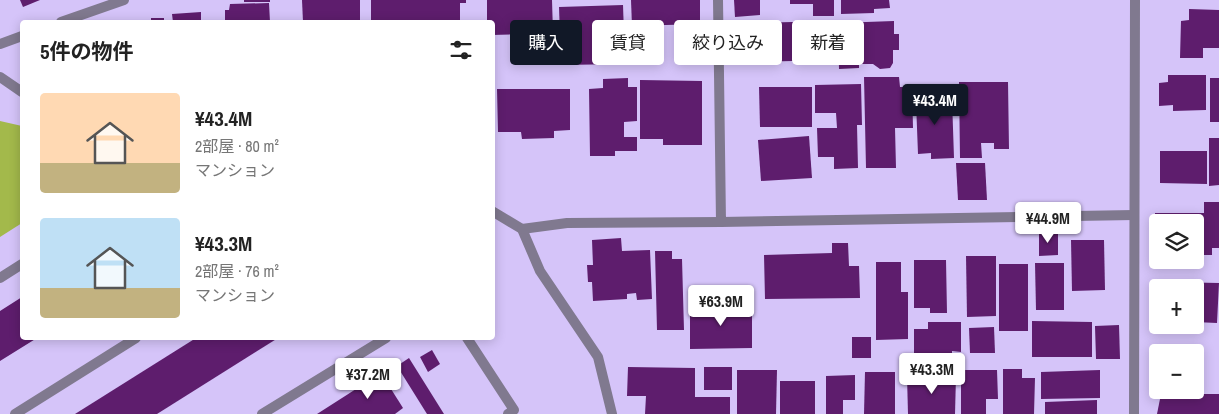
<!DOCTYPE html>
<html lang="ja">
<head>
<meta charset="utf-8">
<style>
	:root { --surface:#fff; --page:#f6f6f6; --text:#222; --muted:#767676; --accent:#111827 }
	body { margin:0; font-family:"Archivo Narrow","Noto Sans JP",sans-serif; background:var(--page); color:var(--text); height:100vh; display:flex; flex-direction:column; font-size:19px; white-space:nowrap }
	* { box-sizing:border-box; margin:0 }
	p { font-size:16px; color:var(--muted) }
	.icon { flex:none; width:28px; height:28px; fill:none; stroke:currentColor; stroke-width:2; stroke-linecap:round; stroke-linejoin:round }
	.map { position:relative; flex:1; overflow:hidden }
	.side { position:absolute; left:20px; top:20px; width:475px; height:320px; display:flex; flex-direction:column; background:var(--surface); border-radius:5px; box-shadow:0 2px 12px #0003 }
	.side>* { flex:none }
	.guide { position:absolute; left:510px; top:20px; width:475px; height:45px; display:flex; gap:10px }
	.fabs { position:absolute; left:1149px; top:214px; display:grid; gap:10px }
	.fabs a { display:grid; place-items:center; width:55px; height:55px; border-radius:5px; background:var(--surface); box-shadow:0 2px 12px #0003; font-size:25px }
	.price { position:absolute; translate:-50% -42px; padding:0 11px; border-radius:5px; background:#fff; color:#222; font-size:16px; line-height:32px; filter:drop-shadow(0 1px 2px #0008) }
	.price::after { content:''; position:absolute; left:50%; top:30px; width:15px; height:11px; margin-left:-8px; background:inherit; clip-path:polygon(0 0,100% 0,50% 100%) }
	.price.selected { background:var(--accent); color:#fff }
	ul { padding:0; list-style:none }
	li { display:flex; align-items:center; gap:15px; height:125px; padding:0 20px }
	li span { display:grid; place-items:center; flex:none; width:140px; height:100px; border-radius:5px; color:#555 }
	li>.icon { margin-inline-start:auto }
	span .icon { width:60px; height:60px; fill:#fffc; stroke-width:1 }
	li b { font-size:21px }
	h2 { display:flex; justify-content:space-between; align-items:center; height:60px; padding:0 20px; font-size:21px }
	.chip { padding:0 18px; border-radius:5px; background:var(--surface); box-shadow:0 2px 12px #0003; font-size:18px; line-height:45px }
	.chip.selected { background:var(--accent); color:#fff }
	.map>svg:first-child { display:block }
</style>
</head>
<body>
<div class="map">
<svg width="1219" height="414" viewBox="0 0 1219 414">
	<rect width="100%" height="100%" fill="#d5c4f9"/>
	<path fill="#a3b94b" d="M0 121 22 126V223L0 237Z"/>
	<g fill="#5e1d6d">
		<path d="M20 0H40L23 7Z"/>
		<rect x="244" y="0" width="26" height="2"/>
		<path d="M302 0H360V22H303Z"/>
		<path d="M371 0H466V3H460V22H371Z"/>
		<path d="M487 0H552L553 33 492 35V22H487Z"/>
		<path d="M631 0H700V24L632 26Z"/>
		<path d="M734 0H760V15L735 17Z"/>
		<path d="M790 0H834V16H813V4H790Z"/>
		<path d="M841 0H889L890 8 874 9V13L841 14Z"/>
		<path d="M269 3 270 22H225V10H229L230 4Z"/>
		<path d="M623 5 625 64 561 65 559 7Z"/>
		<path d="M1189 9 1219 10V48H1203V58H1180L1181 21 1189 20Z"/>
		<path d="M201 12V22H173L172 14Z"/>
		<rect x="151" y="18" width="13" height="4"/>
		<path d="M833 21V60L747 62V23Z"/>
		<path d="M894 21V34H899V50H893V63L890 68 880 69 873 64H859V68L839 69 838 23Z"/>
		<path d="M1168 75H1206V110L1173 111V105L1159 106V83L1168 82Z"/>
		<path d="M864 77H899L900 87H912L913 128H895L896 168H866Z"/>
		<path d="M628 78V87H637V121L624 122V137H637V151H615V156H590L589 89 603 88V79Z"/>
		<rect x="1210" y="78" width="9" height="44"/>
		<path d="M640 80 702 81V145H663V139H640Z"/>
		<path d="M959 82H1008L1009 149H994V143H981L982 158H960Z"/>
		<path d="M861 84 862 125H857L858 168 834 169V157H818L817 128H837L836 113H815V85Z"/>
		<path d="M934 86V100L952 99 954 158 931 159V153L918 154 916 102 921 101V87Z"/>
		<path d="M759 87H812V127H760Z"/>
		<path d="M497 89H570V130L554 131V138L522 139 521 132H498Z"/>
		<path d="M809 136 812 178 761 181 758 140Z"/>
		<path d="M1209 138H1219V185L1209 186Z"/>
		<path d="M1160 151H1207V184L1160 183Z"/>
		<path d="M956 163H985L987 200H958Z"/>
		<path d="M1204 202H1219V248H1212V255H1195V222H1158V255H1155V213H1204Z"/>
		<path d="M1039 233H1058V255L1039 256Z"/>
		<path d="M621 238 622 251 650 250 652 299 637 300 636 293 627 294V299L593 301 592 282H588L587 265H593L592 240Z"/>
		<path d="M1071 240H1104L1105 290 1072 291Z"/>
		<path d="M832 243H848L849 266H859L860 298 765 299 764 255 832 253Z"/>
		<path d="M655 251H672V259H682L684 330H657Z"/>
		<path d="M966 256H996V316L967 317Z"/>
		<path d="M914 260H946L947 313H930V308H914Z"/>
		<path d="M876 262H901V292H908V339L876 340Z"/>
		<path d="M1035 263H1064V310H1036Z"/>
		<rect x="999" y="264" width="29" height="67"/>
		<path d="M1169 282 1219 283 1217 323 1195 322V288H1169Z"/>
		<path d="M22 297V338H37L0 361V311Z"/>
		<path d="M709 303H731V309H752V348L690 349V308H709Z"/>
		<path d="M1032 321 1092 322V357H1032Z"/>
		<path d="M928 322H961V352L952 351V357L929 359V355L914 356V329H928Z"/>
		<path d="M1119 325 1120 359H1096L1095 326Z"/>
		<path d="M994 327 995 353H970L969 328Z"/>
		<rect x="852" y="337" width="19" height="21"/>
		<path d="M196 338H278L157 414H75Z"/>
		<path d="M432 350 440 364 428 372 420 357Z"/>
		<path d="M409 358 444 414H427L397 366Z"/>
		<path d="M628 367 695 368V397H730V414H645L646 396H627Z"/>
		<rect x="704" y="367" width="28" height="23"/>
		<path d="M1003 369H1022V378H1035L1034 414H1003Z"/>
		<path d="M737 370H777L776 414H737Z"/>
		<path d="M961 370H997L998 399H986V414H961Z"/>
		<path d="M1100 370V398L1041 399V372Z"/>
		<path d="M865 372H895V414H864Z"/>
		<path d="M381 373 403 408 395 414H317Z"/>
		<path d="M855 375V400H843V414H826V376Z"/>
		<path d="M907 376H956L955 414H908Z"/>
		<rect x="780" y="381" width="35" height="33"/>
		<path d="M1161 394H1219V414H1157Z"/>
		<path d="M1097 400V414H1045V402Z"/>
	</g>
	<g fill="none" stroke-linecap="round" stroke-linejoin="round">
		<g stroke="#80798f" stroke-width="10">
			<path d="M0 278 22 264"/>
			<path d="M467 338 514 410 508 414"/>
			<path d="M15 414 136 338"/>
			<path d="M262 414 386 338"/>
		</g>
		<g stroke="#80798f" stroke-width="10">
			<path d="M718 0 721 222 1134 215"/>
			<path d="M0 77 22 92"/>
			<path d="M492 211 522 229 540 271 598 357 612 414"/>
			<path d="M522 229 567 223 721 222"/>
			<path d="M1134 414 1135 0"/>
		</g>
		<g stroke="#80798f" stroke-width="10">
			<path d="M61 22 124 0"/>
			<path d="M0 44 22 36"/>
		</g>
	</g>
</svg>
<div class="fabs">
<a><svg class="icon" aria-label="layers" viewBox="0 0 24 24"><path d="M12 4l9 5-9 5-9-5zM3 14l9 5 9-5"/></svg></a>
<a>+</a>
<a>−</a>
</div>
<b class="price selected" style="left:935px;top:126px">¥43.4M</b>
<b class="price" style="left:1048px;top:244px">¥44.9M</b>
<b class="price" style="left:721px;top:327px">¥63.9M</b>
<b class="price" style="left:932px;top:395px">¥43.3M</b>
<b class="price" style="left:368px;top:400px">¥37.2M</b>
<div class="guide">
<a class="chip selected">購入</a>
<a class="chip">賃貸</a>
<a class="chip">絞り込み</a>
<a class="chip">新着</a>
</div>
<section class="side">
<h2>5件の物件<svg class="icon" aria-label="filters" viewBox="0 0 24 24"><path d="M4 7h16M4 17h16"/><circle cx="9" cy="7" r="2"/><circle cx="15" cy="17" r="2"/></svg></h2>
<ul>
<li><span style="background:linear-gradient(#ffd9b3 70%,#c2b280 0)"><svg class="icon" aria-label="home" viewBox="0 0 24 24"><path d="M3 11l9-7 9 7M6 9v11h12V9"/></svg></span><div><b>¥43.4M</b><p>2部屋 · 80 m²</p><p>マンション</p></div></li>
<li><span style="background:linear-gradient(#bfe0f5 70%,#c2b280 0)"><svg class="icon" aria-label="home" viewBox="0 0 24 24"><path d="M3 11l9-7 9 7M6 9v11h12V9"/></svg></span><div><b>¥43.3M</b><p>2部屋 · 76 m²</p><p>マンション</p></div></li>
</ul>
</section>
</div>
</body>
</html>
